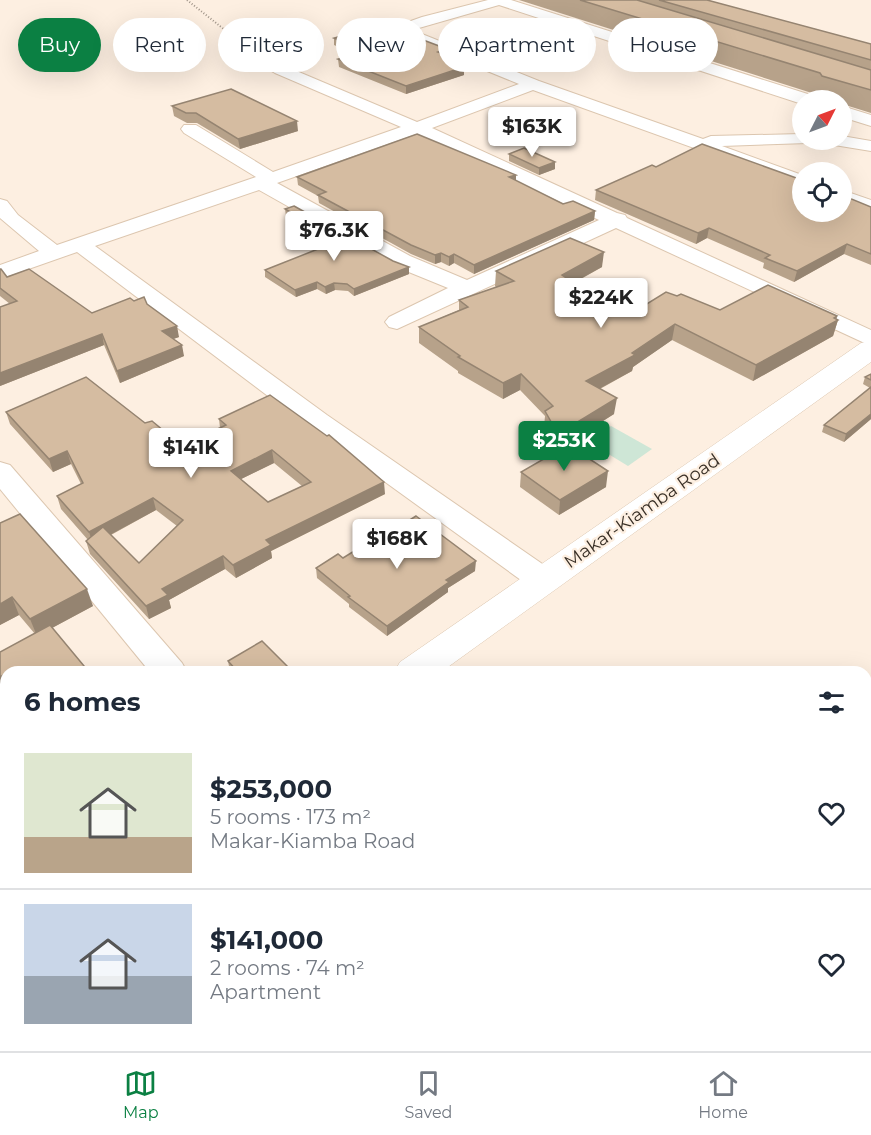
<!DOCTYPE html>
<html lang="en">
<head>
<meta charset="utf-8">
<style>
	:root { --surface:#fff; --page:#f6f6f7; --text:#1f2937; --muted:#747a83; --line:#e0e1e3; --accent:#0b8043 }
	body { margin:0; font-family:Montserrat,sans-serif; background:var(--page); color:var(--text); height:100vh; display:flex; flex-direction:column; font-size:22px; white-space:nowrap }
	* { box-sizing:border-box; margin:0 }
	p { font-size:20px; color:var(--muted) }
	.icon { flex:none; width:33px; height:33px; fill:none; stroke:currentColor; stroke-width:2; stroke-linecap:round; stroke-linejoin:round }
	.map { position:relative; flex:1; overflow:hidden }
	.side { position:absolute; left:0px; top:666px; width:872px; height:386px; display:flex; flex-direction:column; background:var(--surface); border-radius:18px 18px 0 0; box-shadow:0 6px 24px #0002 }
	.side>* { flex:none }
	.hud { position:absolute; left:18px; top:18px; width:836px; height:54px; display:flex; gap:12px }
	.needle { width:39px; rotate:48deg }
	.buttons { position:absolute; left:792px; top:90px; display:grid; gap:12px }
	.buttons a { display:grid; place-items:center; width:60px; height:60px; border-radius:50%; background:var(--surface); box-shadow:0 6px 24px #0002; font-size:30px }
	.price { position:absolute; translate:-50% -51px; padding:0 14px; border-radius:6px; background:#fff; color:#222; font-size:20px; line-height:39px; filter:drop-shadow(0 2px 3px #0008) }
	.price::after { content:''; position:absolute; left:50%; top:36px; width:18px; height:14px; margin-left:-9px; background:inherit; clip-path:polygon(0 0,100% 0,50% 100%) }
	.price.on { background:var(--accent); color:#fff }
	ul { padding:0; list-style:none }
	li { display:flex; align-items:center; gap:18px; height:150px; padding:0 24px }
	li+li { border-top:2px solid var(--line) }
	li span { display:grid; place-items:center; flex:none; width:168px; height:120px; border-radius:0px; color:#555 }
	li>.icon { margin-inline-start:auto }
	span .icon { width:72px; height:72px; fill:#fffc; stroke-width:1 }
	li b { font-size:26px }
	h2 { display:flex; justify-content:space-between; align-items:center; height:72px; padding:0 24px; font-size:26px }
	.pill { padding:0 21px; border-radius:27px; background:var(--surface); box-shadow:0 6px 24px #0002; font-size:21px; line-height:54px }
	.pill.on { background:var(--accent); color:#fff }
	.dock { display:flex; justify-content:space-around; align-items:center; height:84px; border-top:2px solid var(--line); background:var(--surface); font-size:16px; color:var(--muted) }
	.dock a { display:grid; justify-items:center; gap:3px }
	.dock .on { color:var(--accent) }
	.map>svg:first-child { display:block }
</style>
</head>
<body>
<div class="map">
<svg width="871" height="1051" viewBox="0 0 871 1051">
	<rect width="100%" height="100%" fill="#fdefe1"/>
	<path fill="#cee6d6" d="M611 426 652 449 628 466 587 441Z"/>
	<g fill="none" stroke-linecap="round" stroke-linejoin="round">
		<defs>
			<g id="minor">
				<path d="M488 0H511L814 96 816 100H802V104L499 5 412 30 539 81 703 139 711 136 802 134V140H811L808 143 722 146 802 175V187L533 90 432 128 617 213 625 215 627 218 871 330V346L616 228 397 329 389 327 385 322 389 317 448 288 394 266 259 190 95 246 327 415 554 572 559 580 554 588 543 591 532 588 309 427 77 252 0 279V265L39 251 0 218V199L7 201 18 215 57 245 256 177 184 133 181 129 184 125H196L273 172 401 127 275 73 236 51 233 48 236 45H246L287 67 417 122 519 84 394 33 392 30 394 27 422 17ZM416 134 599 220 467 280 410 256 277 183Z"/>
				<path d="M842 106 871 115V126L842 117Z"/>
				<path d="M842 136 871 141V151L828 144 825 140H842Z"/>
				<path d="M842 190 871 200V213L842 203Z"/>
				<path d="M0 462 10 465 182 663 187 672H150L0 489Z"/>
				<path d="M377 1046H424L426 1051H379Z"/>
			</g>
			<g id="primary">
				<path d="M871 341V362L441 672H394L400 662 861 343Z"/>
				<path d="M6 940V989L0 992V942Z"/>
			</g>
		</defs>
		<use href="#minor" stroke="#dcc6af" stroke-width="2"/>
		<use href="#primary" stroke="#dcc6af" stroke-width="1"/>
		<path stroke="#a09589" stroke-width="2" stroke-dasharray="1 2" stroke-linecap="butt" d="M187 0 230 34"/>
		<use href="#minor" fill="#fff" fill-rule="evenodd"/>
		<use href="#primary" fill="#fff" fill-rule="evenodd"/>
	</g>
	<g fill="#b7a28a" fill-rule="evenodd">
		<path d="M519 0H707L871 44V113L842 104V100H828L817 97 815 94Z"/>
		<path d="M334 38 447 49 446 55 458 59V64L464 67V75L406 94 339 67 338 59 354 54 334 45Z"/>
		<path d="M172 106 298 131 240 149 197 123H187L174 116Z"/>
		<path d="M509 154 555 162V169L539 175 509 161Z"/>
		<path d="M656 167 871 207V265L844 254 794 282 763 268 764 263 707 238 696 244 595 200 596 190Z"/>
		<path d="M297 177 516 181 563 204 595 211 594 220 474 274 454 263 449 266 441 262 435 264 411 254 319 203 318 196 298 185Z"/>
		<path d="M285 209 393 261 409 267V274L354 296 348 291 335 290 326 294 317 289 296 297 265 277V270L314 251V246L330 241 286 216Z"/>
		<path d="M602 267 574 283 623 316 629 315 677 296 720 310 837 316 836 319 838 320 833 336 753 381 672 340 633 367 632 371 600 389 614 414 557 450 544 427 545 416 520 390 503 399 458 373V371L419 343V327L459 310V300L496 287 495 286 496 271Z"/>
		<path d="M0 269 7 277 92 313 134 301 147 304 179 337 173 339 184 356 120 383 104 345 0 386V307L10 304 0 296Z"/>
		<path d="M871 374V419L844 442 822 432 824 425 870 388 863 384 865 377Z"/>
		<path d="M6 412 145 423 182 446 220 428 219 419 385 494 271 551 272 558 236 578 225 569 169 600 171 608 149 619 90 554 86 541 88 540 61 509 57 496 81 484 71 464 53 472 10 424ZM274 463 302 486 268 502 241 479ZM156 510 177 526 139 563 111 535Z"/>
		<path d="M521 472 606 487 559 515 520 487Z"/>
		<path d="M0 523 93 606 52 628 6 672V695L0 652 35 634 19 615 0 625Z"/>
		<path d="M375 542 475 571 448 588V592L387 636 349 607V604L317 578 316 568 343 558Z"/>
		<path d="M228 661 293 672H230Z"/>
	</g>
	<g fill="#958471">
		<path d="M447 49 446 57 438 52Z"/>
		<path d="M458 59V66L450 61Z"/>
		<path d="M464 67V75L406 94V86Z"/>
		<path d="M297 121 298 131 240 149 238 139Z"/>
		<path d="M555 162V169L539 175V168Z"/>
		<path d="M516 175V183L509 177Z"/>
		<path d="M595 211 594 220 474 274V265Z"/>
		<path d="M709 228 707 238 696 244 698 233Z"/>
		<path d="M847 244 844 254 794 282 797 271Z"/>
		<path d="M604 252 602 267 560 290 562 275Z"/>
		<path d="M441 253V262L435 264V255Z"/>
		<path d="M454 254V263L449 266V257Z"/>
		<path d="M409 267V274L354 296V289Z"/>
		<path d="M317 282V289L296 297 295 290Z"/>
		<path d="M334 283 335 290 326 294 325 287Z"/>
		<path d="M837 316 836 321 838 320 833 336 753 381 756 365Z"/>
		<path d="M675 324 672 340 633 367 632 371 584 397 586 381 632 353Z"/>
		<path d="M177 326 179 337 165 342 162 331Z"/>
		<path d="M102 334 104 345 0 386V373Z"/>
		<path d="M182 345 184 356 120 383 117 371Z"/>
		<path d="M521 374 520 390 503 399V383Z"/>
		<path d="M617 398 614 414 557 450 558 434Z"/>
		<path d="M871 414V419L844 442 846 434Z"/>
		<path d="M272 450 274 463 233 483 231 471Z"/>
		<path d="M67 451 71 464 53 472 49 459Z"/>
		<path d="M608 471 606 487 559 515 560 500Z"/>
		<path d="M384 482 385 494 271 551 272 558 236 578 233 565 266 540Z"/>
		<path d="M153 498 156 510 93 544 89 532Z"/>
		<path d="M223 556 225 569 169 600 171 608 149 619 146 606 162 589Z"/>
		<path d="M476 561 475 571 448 588V592L387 636V626L446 580Z"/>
		<path d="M87 589 93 606 37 636 30 619Z"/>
		<path d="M12 597 19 615 0 625V604Z"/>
		<path d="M5 674 6 677V695L0 698V677Z"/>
		<path d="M6 896V918L0 922V900Z"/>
	</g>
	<g fill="#d5bca1" stroke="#958471" stroke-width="1.5" fill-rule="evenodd">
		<path d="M580 0H637L871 70V90L822 76 820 73Z"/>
		<path d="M659 0H707L871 44V60Z"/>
		<path d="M381 24 447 49 438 52 458 59 450 61 464 67 406 86 338 59 365 51 334 38Z"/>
		<path d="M231 89 297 121 238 139 196 113H186L172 106Z"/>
		<path d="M417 134 516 175 509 177 563 204 573 201 595 211 474 265 454 254 449 257 441 253 435 255 411 245 318 195 326 192 297 177Z"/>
		<path d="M702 144 802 180V212H842V195L871 207V254L847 244 797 271 765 258 770 255 709 228 698 233 596 190 652 165 656 167Z"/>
		<path d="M524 148 555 162 539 168 509 154Z"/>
		<path d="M294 206 393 261 409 267 354 289 347 284 334 283 325 287 317 282 295 290 265 270 318 249 314 246 337 238 285 209Z"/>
		<path d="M570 238 604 252 562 275 623 316 629 315 666 292 677 296 681 294 720 310 768 285 837 316 834 318 838 320 756 365 675 324 632 353 635 355 586 381 617 398 558 434 545 411 553 406 521 374 503 383 458 357 460 356 419 327 468 307 459 300 514 281 496 271Z"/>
		<path d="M0 269H1L7 277 29 269 92 313 130 298 134 301 144 297 147 304 177 326 162 331 182 345 117 371 102 334 0 373V307L17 301 0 288Z"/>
		<path d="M871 374V380L865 377Z"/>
		<path d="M86 377 145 423 152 421 182 446 226 425 219 419 270 395 327 436 329 435 384 482 266 540 271 545 233 565 223 556 162 589 168 595 146 606 86 541 103 527 139 563 183 520 153 498 89 532 57 496 83 483 67 451 49 459 6 412ZM272 450 311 482 268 502 231 471Z"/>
		<path d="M871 387V414L846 434 824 425Z"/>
		<path d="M568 445 608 471 560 500 521 472Z"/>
		<path d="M20 514 87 589 30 619 12 597 0 604V523Z"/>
		<path d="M416 516 476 561 446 580 449 582 387 626 348 597 350 596 316 568 338 554 343 558 372 540 375 542Z"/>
		<path d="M50 625 89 672H6V676L5 674 0 677V652Z"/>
		<path d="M262 641 293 672H238L228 661Z"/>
		<path d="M148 669 150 672H142Z"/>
		<path d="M0 740 2 742 6 740V896L0 900Z"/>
	</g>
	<g text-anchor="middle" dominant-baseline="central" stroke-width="4.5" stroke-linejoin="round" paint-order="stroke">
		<g font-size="18" fill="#382f26" stroke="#fdefe1">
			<text transform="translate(642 511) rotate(-35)">Makar-Kiamba Road</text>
		</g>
	</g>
</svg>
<div class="buttons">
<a><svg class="needle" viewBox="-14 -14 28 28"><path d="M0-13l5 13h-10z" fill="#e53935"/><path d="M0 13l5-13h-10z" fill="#747a83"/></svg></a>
<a><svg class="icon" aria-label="locate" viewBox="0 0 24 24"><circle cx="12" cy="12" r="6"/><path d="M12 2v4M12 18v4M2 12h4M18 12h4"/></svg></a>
</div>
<b class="price" style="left:532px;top:158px">$163K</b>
<b class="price" style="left:334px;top:262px">$76.3K</b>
<b class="price" style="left:601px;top:329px">$224K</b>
<b class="price on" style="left:564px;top:472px">$253K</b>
<b class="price" style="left:191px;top:479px">$141K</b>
<b class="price" style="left:397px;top:570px">$168K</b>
<div class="hud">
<a class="pill on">Buy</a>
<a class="pill">Rent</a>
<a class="pill">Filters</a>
<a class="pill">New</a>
<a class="pill">Apartment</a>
<a class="pill">House</a>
</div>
<section class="side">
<h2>6 homes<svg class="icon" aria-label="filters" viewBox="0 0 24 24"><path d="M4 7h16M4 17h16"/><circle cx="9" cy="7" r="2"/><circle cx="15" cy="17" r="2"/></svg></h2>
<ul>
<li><span style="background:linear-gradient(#dfe7d0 70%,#b9a48a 0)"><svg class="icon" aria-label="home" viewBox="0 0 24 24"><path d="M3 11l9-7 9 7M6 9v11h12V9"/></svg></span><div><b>$253,000</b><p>5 rooms · 173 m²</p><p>Makar-Kiamba Road</p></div><svg class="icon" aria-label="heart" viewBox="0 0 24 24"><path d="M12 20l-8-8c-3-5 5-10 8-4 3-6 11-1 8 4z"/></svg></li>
<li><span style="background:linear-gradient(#c9d6e8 60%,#9aa5b1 0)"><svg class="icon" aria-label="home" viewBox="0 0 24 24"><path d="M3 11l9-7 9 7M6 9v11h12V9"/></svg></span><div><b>$141,000</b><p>2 rooms · 74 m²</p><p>Apartment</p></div><svg class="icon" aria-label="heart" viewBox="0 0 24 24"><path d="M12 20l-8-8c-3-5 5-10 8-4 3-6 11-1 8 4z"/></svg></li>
</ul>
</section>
</div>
<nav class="dock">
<a class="on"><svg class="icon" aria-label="map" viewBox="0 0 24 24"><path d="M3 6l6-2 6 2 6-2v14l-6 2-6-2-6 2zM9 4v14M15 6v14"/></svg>Map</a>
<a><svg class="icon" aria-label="saved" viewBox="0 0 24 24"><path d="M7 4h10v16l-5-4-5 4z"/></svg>Saved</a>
<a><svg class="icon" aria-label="home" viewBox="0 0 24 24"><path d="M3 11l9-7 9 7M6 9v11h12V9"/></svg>Home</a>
</nav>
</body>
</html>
